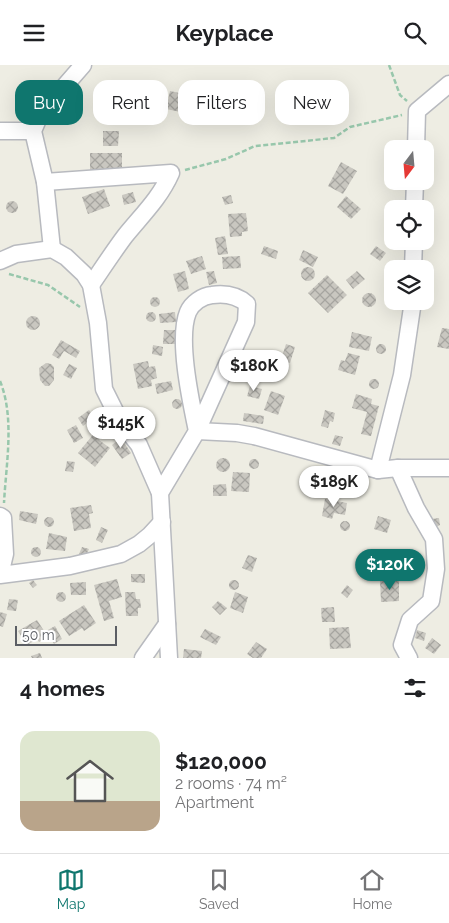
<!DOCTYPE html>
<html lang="en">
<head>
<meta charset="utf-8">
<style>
	:root { --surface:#fff; --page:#f2f2f2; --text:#202124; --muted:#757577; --line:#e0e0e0; --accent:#0f766e }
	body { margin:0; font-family:Raleway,sans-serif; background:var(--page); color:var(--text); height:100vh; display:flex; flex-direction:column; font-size:19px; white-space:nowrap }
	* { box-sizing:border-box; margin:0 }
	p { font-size:16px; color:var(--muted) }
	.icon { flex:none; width:28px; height:28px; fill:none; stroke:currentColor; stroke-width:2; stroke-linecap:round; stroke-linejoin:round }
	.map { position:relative; height:593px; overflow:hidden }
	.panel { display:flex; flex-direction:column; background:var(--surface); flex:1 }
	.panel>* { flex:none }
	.banner { position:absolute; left:15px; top:15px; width:420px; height:45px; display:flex; gap:10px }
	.needle { width:32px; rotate:196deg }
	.fabs { position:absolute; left:384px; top:75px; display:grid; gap:10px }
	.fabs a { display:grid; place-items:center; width:50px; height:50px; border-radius:10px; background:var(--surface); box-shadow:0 5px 20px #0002; font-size:25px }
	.scale { position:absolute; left:15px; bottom:12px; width:102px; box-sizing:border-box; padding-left:5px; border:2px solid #5b5e64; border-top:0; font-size:14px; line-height:18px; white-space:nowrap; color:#5b5e64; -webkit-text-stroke:4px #fff; paint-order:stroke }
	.price { position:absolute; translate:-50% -42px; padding:0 11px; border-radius:18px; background:#fff; color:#222; font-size:16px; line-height:32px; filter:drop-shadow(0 1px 2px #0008) }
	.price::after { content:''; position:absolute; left:50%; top:30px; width:15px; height:11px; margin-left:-8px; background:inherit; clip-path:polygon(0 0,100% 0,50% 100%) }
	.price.selected { background:var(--accent); color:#fff }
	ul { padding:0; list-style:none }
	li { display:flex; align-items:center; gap:15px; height:125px; padding:0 20px }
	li+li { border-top:1px solid var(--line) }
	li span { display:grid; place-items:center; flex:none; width:140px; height:100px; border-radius:15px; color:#555 }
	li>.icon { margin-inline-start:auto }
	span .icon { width:60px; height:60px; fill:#fffc; stroke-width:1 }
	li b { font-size:21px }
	h2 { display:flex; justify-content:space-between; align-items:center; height:60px; padding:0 20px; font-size:21px }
	.tag { padding:0 18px; border-radius:15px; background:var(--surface); box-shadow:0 5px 20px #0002; font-size:18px; line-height:45px }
	.tag.selected { background:var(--accent); color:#fff }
	header { display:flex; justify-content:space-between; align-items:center; height:65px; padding:0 20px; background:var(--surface); font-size:22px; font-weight:700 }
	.dock { display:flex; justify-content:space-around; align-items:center; height:70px; border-top:1px solid var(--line); background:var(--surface); font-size:14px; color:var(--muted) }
	.dock a { display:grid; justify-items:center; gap:2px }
	.dock .selected { color:var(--accent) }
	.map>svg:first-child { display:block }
</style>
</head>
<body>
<header><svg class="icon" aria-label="menu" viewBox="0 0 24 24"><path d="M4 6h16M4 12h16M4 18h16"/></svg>Keyplace<svg class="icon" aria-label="search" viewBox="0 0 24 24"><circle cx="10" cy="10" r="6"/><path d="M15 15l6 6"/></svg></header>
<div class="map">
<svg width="449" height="593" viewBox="0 0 449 593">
	<defs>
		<pattern id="building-cross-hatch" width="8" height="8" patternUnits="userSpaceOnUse" patternTransform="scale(1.25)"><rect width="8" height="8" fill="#c9c7c0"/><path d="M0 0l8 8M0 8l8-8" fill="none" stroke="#a6a5a0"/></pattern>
	</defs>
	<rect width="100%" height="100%" fill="#eeede3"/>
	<g fill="url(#building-cross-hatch)">
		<path d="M189 25 202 27 200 35 187 34Z"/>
		<path d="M170 26 184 29 181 47 166 44Z"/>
		<path d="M204 30 221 33 216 58 199 54Z"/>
		<path d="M103 66H119L118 81H103Z"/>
		<rect x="90" y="88" width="32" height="17"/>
		<path d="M341 97 357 106 343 129 328 121Z"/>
		<path d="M104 124 110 141 88 149 82 132Z"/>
		<path d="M133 127 136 137 124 140 122 130Z"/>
		<path d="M231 130 233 138 225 140 222 132Z"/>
		<path d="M346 131 361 144 351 154 337 142Z"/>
		<circle cx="12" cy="142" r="6"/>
		<path d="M246 148 248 166 242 167V171L230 172 228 149Z"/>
		<path d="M225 171 228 189 218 190 215 173Z"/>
		<path d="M264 181 278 186 276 194 261 189Z"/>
		<path d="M376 181 386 188 380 196 370 189Z"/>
		<path d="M303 185 318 192 313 202 299 195Z"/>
		<path d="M202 191 206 204 191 209 186 196Z"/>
		<path d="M240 191 241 203 223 204 222 192Z"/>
		<circle cx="308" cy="209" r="7"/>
		<path d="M185 206 189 224 178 227 173 209Z"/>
		<path d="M214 206 217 218 209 220 206 207Z"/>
		<path d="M357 206 365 214 353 224 346 215Z"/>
		<path d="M327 210 347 230 328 248 308 228Z"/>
		<circle cx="369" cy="235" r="7"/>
		<circle cx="155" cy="237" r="5"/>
		<circle cx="151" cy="252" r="5"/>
		<path d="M175 247 176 257 160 258 159 249Z"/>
		<circle cx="33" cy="258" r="7"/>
		<path d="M442 263 449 264V284L437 282Z"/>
		<path d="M164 265H179L178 279H163Z"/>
		<path d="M352 267 372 272 369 286 349 282Z"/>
		<path d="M61 275 80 286 76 293 64 286 59 294 52 290Z"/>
		<circle cx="381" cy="284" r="5"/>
		<path d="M286 279 295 282 290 298 281 295Z"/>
		<path d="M153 280 163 282 162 291 152 289Z"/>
		<path d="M348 288 360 291 355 310 338 305 341 295 345 296Z"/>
		<path d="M148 296 149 302 155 301 157 313 151 315 152 321 138 324 133 299Z"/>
		<path d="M46 298 51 299 54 302V315L49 321H45L40 315 39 303Z"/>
		<path d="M69 299 77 303 71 314 63 310Z"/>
		<circle cx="266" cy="312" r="5"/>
		<circle cx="374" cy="319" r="5"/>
		<path d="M171 316 173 325 157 329 155 319Z"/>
		<path d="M250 321 262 324 259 334 247 331Z"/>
		<path d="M271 326 285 331 278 350 264 345Z"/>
		<path d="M356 329 372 334 371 339 379 341 371 371 361 369 367 347 352 343Z"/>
		<circle cx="177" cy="339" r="5"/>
		<path d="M89 345 94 353 83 361 78 353Z"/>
		<path d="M325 345 335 348 333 357 330 356 328 363 321 361Z"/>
		<path d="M244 348 264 351 263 359 243 356Z"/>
		<path d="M76 360 83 373 74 378 67 365Z"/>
		<path d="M96 366 102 371 99 375 110 383 95 402 78 388Z"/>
		<path d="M335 370 343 372 340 381 332 379Z"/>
		<path d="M121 373 131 388 122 394 112 380Z"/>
		<circle cx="223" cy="400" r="7"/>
		<circle cx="254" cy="399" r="5"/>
		<path d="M67 396 75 397 73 407 65 406Z"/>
		<path d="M233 407 250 408 249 427 231 426Z"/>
		<path d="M226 419 227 431H213V420Z"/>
		<path d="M325 434 347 438 345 450 334 448 332 454 322 451Z"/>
		<path d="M91 440 93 448 89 449 91 463 74 466 70 443Z"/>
		<path d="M20 446 38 449 36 459 19 455Z"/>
		<path d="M378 451 391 455 387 468 374 464Z"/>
		<circle cx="49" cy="457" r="5"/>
		<path d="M439 453 440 460 433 463 432 454Z"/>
		<circle cx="345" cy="461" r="5"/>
		<path d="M101 462 108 465 102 478 96 475Z"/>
		<path d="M49 468 67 472 65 486 46 484Z"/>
		<circle cx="36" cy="487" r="5"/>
		<path d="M82 482 89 484 86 491 79 489Z"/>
		<path d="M248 490 257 493 252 507 242 503Z"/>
		<path d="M131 509H145V518L131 517Z"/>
		<path d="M117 514 122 532 109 536 114 553 104 556 94 520Z"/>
		<path d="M399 514V536L381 537 380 516Z"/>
		<circle cx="234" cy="520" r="5"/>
		<path d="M33 515 37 520 33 523 29 518Z"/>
		<path d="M86 517V530H71L70 518Z"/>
		<path d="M347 520 353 525 347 533 341 528Z"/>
		<circle cx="61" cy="532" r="5"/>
		<path d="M125 527H135L136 534H140L141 543H138V551H126Z"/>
		<path d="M235 527 248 532 243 548 230 543Z"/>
		<path d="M9 534 18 535 16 546 7 545Z"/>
		<path d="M218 536 227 543 220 550 212 542Z"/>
		<path d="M84 540 96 558 84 566 82 563 69 571 59 556Z"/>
		<path d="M334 542 335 557H322L321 543Z"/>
		<path d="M0 547 7 549 3 562 0 561Z"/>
		<path d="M37 555 48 572 39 577 37 574 27 580 18 566Z"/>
		<path d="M55 561 62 574 54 579 46 566Z"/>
		<path d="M349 562 351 583 330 584 329 563Z"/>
		<path d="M205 564 221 572 216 580 200 572Z"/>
		<path d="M417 565 426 568 424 576 415 573Z"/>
		<path d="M432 573 441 580 434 589 425 583Z"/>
		<path d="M256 577 267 584 261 593H253L247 589Z"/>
		<path d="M184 584 202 586 201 593H183Z"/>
		<path d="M40 588 42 593H32L31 591Z"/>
	</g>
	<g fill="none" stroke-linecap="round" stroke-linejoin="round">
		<defs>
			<g id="street">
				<path d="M0 66H33"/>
				<path d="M416 84 417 46 449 19"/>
				<path d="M45 117 171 108C160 133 142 150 125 171 113 187 102 204 91 220"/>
				<path d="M414 144 415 116"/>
				<path d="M52 184 45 117 33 66 39 52 49 39 83 0"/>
				<path d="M0 196 16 189 52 184 66 192 84 209 91 220 98 258 104 324 120 356 139 380 160 428"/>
				<path d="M413 204 414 176"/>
				<path d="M197 366 237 368 254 371 378 405 398 403H449"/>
				<path d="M398 403 416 443 434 474 436 504 431 536 410 555 402 580 409 593"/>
				<path d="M378 405 402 310 413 236"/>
				<path d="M0 451 3 453 5 489 0 510 70 501 121 489 139 479 150 470 162 457"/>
				<path d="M143 593 167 559"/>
				<path d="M169 593 160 428 197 366 246 257 247 239C237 230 226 228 212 230 202 231 192 238 188 247 177 274 191 337 197 366"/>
			</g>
		</defs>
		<use href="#street" stroke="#b8babf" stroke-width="19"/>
		<g stroke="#98c7ac" stroke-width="2.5" stroke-dasharray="5 2.5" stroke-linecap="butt">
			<path d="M389 0 400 30 407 36"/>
			<path d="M185 105 226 94 255 81 334 73 350 62 402 50"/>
			<path d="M9 209 48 220 80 242"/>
			<path d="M0 316C15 353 6 399 4 438"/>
		</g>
		<use href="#street" stroke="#fff" stroke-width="16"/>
	</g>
</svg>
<div class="fabs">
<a><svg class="needle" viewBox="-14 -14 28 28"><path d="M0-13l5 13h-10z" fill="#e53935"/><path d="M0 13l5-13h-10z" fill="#757577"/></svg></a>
<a><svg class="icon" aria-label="locate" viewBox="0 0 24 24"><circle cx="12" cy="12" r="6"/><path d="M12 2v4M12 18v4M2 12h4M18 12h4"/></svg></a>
<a><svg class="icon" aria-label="layers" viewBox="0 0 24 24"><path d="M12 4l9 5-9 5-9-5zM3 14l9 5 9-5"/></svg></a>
</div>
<div class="scale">50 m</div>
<b class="price" style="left:254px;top:327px">$180K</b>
<b class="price" style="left:121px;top:384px">$145K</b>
<b class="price" style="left:334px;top:443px">$189K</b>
<b class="price selected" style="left:390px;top:526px">$120K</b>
<div class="banner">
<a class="tag selected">Buy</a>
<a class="tag">Rent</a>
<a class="tag">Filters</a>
<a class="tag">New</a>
</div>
</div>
<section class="panel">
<h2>4 homes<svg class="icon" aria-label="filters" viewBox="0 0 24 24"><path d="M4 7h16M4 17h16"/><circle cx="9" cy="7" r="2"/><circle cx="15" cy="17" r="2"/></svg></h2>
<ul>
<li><span style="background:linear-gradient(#dfe7d0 70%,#b9a48a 0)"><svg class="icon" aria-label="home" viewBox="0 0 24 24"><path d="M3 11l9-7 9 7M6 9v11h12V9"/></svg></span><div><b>$120,000</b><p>2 rooms · 74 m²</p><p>Apartment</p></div></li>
</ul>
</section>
<nav class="dock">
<a class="selected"><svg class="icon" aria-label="map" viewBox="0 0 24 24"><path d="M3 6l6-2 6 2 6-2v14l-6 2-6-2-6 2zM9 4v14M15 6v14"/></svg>Map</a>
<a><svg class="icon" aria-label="saved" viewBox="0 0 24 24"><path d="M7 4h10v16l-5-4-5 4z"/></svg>Saved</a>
<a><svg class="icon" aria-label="home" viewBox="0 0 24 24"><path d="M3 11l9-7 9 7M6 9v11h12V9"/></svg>Home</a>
</nav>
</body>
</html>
